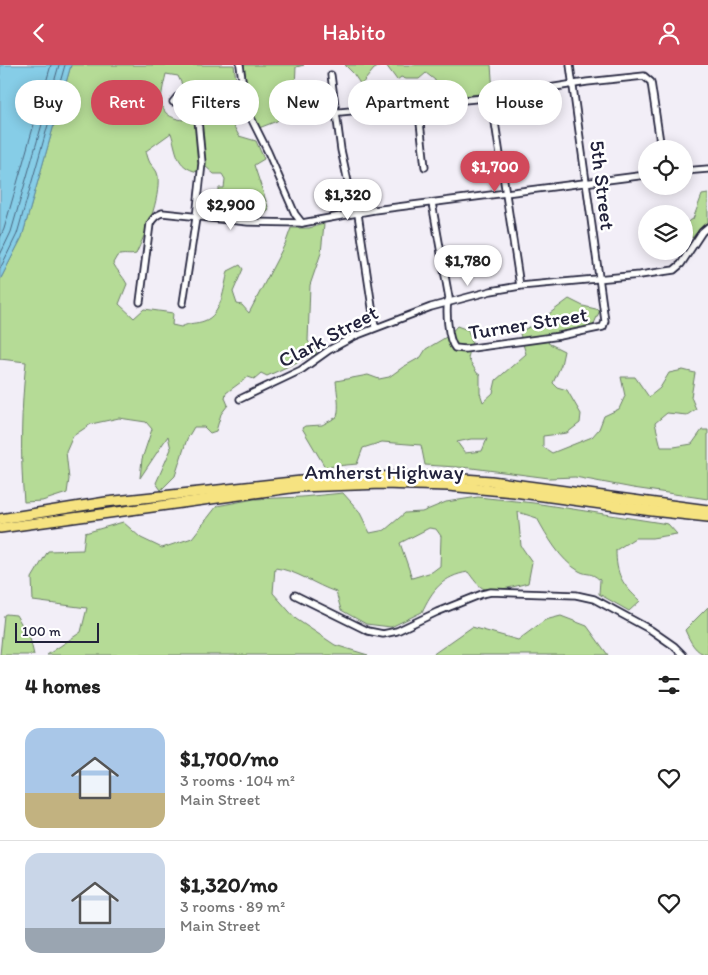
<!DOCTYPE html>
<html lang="en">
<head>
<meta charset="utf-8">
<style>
	:root { --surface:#fff; --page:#f6f6f6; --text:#222; --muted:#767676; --line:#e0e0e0; --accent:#d1495b }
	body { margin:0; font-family:Itim,sans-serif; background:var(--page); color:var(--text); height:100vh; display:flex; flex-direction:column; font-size:19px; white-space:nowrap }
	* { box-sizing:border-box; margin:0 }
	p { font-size:16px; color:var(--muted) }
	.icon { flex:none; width:28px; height:28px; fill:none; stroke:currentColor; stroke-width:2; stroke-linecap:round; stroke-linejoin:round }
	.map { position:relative; height:590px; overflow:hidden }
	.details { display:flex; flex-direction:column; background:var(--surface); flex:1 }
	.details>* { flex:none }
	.top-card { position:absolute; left:15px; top:15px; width:679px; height:45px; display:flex; gap:10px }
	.controls { position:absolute; left:638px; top:75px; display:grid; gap:10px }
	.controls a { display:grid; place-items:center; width:55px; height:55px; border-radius:50%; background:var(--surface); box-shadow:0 2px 12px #0003; font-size:25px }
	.scale { position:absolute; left:15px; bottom:12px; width:84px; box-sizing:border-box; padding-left:5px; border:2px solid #22223b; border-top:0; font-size:14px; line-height:18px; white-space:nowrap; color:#22223b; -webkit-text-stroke:4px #fff; paint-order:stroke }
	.price { position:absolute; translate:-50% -42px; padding:0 11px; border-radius:18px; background:#fff; color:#222; font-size:16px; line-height:32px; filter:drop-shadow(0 1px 2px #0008) }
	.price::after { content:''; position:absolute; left:50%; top:30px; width:15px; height:11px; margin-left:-8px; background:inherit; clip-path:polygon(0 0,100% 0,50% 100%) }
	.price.current { background:var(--accent); color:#fff }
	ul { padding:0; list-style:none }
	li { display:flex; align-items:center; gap:15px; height:125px; padding:0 25px }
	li+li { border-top:1px solid var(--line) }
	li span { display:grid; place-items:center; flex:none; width:140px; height:100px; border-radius:15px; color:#555 }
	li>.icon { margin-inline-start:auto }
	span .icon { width:60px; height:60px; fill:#fffc; stroke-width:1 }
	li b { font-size:21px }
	h2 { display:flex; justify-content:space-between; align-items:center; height:60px; padding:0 25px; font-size:21px }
	.pill { padding:0 18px; border-radius:22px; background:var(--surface); box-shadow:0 2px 12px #0003; font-size:18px; line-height:45px }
	.pill.current { background:var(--accent); color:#fff }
	header { display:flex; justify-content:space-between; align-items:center; height:65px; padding:0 25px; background:var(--accent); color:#fff; font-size:22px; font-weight:600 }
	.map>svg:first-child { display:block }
</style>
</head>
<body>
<header><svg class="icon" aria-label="back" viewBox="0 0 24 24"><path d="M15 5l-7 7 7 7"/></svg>Habito<svg class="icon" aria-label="person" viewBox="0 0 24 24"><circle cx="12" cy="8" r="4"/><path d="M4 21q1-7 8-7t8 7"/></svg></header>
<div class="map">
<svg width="708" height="590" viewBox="0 0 708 590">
	<rect width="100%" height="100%" fill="#f2eef7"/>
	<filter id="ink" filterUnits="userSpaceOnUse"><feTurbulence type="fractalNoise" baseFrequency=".02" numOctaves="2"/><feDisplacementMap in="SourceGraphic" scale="10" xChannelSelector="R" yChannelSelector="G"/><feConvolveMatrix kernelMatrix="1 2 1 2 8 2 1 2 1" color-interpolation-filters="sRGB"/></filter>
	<g filter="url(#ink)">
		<g fill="#b5db96" stroke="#6c7e68" fill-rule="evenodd">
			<path d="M71 0H234L239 38 230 54 239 71 256 76 264 94 254 100 269 145 262 152C254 139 252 139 238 143L233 132 219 134V123H224L225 114 222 109H214L205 101 199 44 186 28 178 11 166 9C161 31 154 51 183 55L188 45 192 47C199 67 200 86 198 107 175 102 177 86 171 68L146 86C147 90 148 94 150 98 153 102 157 105 158 111 160 136 146 167 136 189 129 191 124 188 117 191L113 198C117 206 123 211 127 219L119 239 134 253 144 244 173 248 172 260 181 262C191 257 196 259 204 256 222 250 224 222 228 206L240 200 243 204 233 227 237 239 242 240 249 248 286 177 291 163H309L324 159 321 188 310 220 308 276 317 288 267 311 261 308 254 314 248 312 226 328 225 333 228 340 221 349 216 366 210 368 204 362H194L187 374 175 411 161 425 156 418 171 384 168 371 140 413 142 394 152 364 146 357 119 353 91 359 73 371 66 387 69 414 67 428 42 436 24 437C20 390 21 344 26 297L0 294V215L22 172Z"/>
			<path d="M244 0H304L296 2 295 22 282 50 277 56 259 63 250 43Z"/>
			<path d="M345 0H383L374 4 361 20 353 8Z"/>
			<path d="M386 0H491L493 27 436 35 435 15 426 8 419 14H406L401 12 397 15Z"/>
			<path d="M708 129V157L703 160 692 173 684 164V159L693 154 702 130Z"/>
			<path d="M569 234 583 241 600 245 593 261 557 267 548 278 564 286 561 300 553 318 557 322 567 325 581 349 580 358 567 368 543 371V382L552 388 592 372 599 364 604 351 619 344 625 331 621 312H635L649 332 660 323 669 308 683 305 695 308 691 332 696 344 687 350 667 348 655 358 661 382H674L692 379 702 365H708V434L633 423 575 412 549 413 472 403 425 400 421 380 382 377 363 383 357 399 325 402 302 363 305 361 322 360 337 352C340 341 337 329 336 316L368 310 379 314 389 312 403 302 421 292 426 284 448 271 457 261 468 265 472 277 468 293 477 308 480 310V328L483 337 493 328 496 315 526 289 520 269 523 265 534 260ZM471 374H487L482 386 465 388 457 377Z"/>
			<path d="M343 428 359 446 370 468 385 465 405 448 422 447 446 437 478 432 534 438 668 459 677 469 652 473H635L616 485C616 510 622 519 640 536L629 546 599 529 600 515C590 506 588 511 579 506 560 495 547 471 537 453L518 447 521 481 532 497 528 518C516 521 497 527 485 524 478 522 473 513 468 507 443 511 432 525 422 547L391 562 366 559 341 545 336 527C315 520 296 505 275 503L273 528 296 554 335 580 368 590H47L81 567 87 543 33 536 32 513 48 486 83 485 85 468 123 457 141 473 162 483 192 473 217 441 254 434 302 432ZM429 463 436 464 441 471 440 501 432 507 412 513 400 478Z"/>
			<path d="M708 542V590C695 588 690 576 685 565Z"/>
			<path d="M6 549 16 550 30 573 34 590H0L4 550Z"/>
			<path d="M561 551 587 561 608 590H432L472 562 518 575 545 555Z"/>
		</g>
		<path fill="#86cde7" stroke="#5e89a2" d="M0 0H71L22 172 0 215Z"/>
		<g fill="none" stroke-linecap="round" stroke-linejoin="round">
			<g stroke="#4a6680" stroke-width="1">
				<path d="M0 173 4 164 51 0"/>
				<path d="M0 190 11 167 59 0"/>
				<path d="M0 204 17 169 65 0"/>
			</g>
			<defs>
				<g id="minor">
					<path d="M240 0 246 43 268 87 295 149 302 158"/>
					<path d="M331 10 341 85 354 144 358 149 375 262"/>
					<path d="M491 31 520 221"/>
					<path d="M173 37 177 32H183L195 48 198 55 202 98 196 153 183 238"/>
					<path d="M418 40 425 102"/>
					<path d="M309 50 485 33 587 17 644 11 651 17 661 84"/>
					<path d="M684 106 708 104"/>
					<path d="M432 138 449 233C445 243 448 275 455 283L465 284 560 271 603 262 605 256 570 0"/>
					<path d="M140 237 150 159C153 153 156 150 162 148L248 157 302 158 374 145 646 110"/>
					<path d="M240 334 301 305 329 285 355 271 431 242 491 226 520 221 640 210 674 205 681 199 702 167 708 162"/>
					<path d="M295 530 368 566 383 569 397 566 437 547 482 529 491 527 576 530 594 534 651 565 674 581 683 590"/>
				</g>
				<g id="highway">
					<path d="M0 454 106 437 301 416 366 412 423 411 491 416 708 445"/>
					<path d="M0 463 298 422 383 419 448 421 514 427 652 446 708 452"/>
				</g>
			</defs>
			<use href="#minor" stroke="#22223b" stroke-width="9"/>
			<use href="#highway" stroke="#22223b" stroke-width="12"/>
			<use href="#minor" stroke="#fff" stroke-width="5.5"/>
			<use href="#highway" stroke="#f6e381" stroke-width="9"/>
		</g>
	</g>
	<g text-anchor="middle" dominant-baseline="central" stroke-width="5" stroke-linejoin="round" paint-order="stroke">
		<g font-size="21" fill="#22223b" stroke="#fff">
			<text transform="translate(603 120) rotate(83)">5th Street</text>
			<text transform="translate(528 258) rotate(-9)">Turner Street</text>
			<text transform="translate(328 271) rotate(-28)">Clark Street</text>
			<text x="384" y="406">Amherst Highway</text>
		</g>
	</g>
</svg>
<div class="controls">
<a><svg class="icon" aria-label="locate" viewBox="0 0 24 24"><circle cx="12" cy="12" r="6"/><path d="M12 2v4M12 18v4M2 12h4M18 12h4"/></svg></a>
<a><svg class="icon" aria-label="layers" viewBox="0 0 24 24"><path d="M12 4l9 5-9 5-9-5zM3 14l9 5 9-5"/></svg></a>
</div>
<div class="scale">100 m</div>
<b class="price current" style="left:495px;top:128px">$1,700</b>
<b class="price" style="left:348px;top:156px">$1,320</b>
<b class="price" style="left:231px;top:166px">$2,900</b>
<b class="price" style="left:468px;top:222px">$1,780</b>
<div class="top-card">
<a class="pill">Buy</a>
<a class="pill current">Rent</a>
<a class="pill">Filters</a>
<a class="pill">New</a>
<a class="pill">Apartment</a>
<a class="pill">House</a>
</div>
</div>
<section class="details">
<h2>4 homes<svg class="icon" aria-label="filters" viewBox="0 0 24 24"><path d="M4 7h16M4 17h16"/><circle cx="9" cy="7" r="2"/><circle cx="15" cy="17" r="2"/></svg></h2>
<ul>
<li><span style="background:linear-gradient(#a9c7e8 65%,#c2b280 0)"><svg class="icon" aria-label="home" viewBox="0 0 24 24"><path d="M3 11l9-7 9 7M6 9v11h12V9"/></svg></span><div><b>$1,700/mo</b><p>3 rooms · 104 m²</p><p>Main Street</p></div><svg class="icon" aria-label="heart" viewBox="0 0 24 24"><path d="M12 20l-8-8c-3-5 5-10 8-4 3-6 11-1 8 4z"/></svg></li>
<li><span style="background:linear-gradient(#c9d6e8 75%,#9aa5b1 0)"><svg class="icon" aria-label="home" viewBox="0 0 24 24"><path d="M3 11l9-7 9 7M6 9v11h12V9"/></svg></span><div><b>$1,320/mo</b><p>3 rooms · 89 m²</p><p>Main Street</p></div><svg class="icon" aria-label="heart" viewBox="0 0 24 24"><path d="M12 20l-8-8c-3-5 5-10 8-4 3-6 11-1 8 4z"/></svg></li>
</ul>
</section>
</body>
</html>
